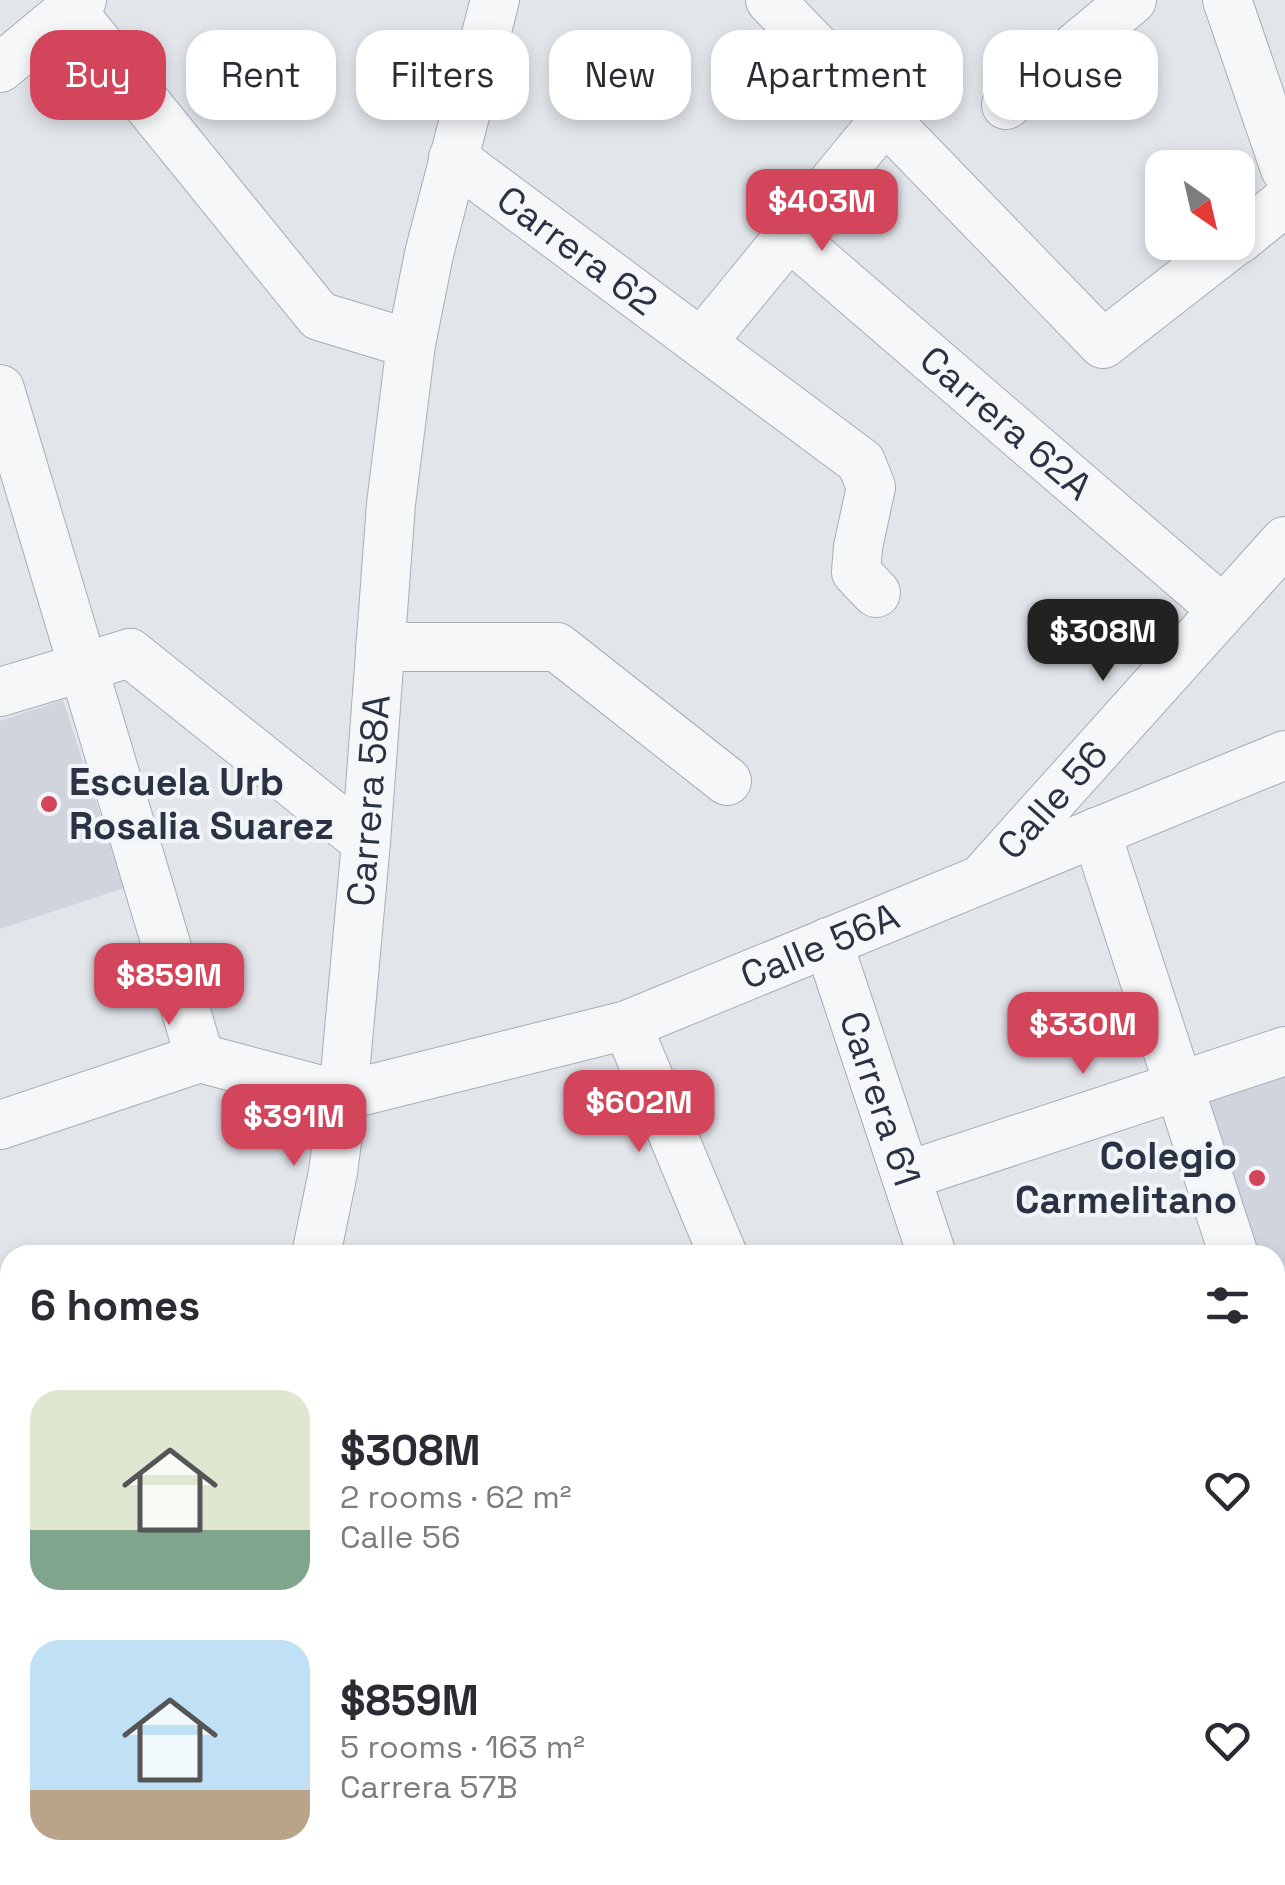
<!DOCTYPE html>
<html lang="en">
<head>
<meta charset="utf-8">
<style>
	:root { --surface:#fff; --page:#f7f7f7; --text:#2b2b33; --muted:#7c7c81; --accent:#d2455b }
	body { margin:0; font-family:"Space Grotesk",sans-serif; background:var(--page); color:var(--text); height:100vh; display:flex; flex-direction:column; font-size:38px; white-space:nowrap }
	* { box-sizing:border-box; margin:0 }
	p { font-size:32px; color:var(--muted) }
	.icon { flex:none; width:55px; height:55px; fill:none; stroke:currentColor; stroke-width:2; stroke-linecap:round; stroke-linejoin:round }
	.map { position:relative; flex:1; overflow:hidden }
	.panel { position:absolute; left:0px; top:1245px; width:1285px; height:640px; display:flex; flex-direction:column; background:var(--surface); border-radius:30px 30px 0 0; box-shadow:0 5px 15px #0003 }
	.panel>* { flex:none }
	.hud { position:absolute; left:30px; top:30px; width:1225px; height:90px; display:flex; gap:20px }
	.needle { width:65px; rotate:146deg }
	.controls { position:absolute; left:1145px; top:150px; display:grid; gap:20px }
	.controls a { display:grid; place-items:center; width:110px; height:110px; border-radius:20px; background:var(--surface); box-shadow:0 5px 15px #0003; font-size:50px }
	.price { position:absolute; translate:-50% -85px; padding:0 22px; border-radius:20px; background:var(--accent); color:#fff; font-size:32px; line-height:65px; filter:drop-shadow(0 2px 5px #0008) }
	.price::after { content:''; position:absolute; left:50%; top:60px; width:30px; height:22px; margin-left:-15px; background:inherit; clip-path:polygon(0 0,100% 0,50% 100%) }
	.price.active { background:#222; color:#fff }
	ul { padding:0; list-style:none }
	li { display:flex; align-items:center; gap:30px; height:250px; padding:0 30px }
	li span { display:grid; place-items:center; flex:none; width:280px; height:200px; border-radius:30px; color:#555 }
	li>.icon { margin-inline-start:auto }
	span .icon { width:120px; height:120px; fill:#fffc; stroke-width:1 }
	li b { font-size:42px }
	h2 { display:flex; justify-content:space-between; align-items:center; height:120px; padding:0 30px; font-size:42px }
	.pill { padding:0 35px; border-radius:30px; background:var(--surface); box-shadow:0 5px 15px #0003; font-size:35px; line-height:90px }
	.pill.active { background:var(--accent); color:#fff }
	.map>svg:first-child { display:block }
</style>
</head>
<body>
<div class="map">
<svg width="1285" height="1885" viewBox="0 0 1285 1885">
	<rect width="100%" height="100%" fill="#e2e6eb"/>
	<g fill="#d0d5dd">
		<path d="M63 700 124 888 0 929V721Z"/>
		<path d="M1285 1073V1349L1275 1319V1255H1254L1203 1100Z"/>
	</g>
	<path fill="#c8d5c3" d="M768 1875H820L771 1885H722Z"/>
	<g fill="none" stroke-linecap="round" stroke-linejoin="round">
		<defs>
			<g id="minor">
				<path d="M770 0 1103 344 1234 242"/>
				<path d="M1227 0 1285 169"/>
				<path d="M71 10 319 316 411 344"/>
				<path d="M0 68 82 0"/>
				<path d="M1006 105 1132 0"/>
				<path id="s1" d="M453 158 861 462 871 487 858 547 856 572 876 593"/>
				<path id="s2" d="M788 235 1222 609"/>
				<path d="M1238 240 1285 202"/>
				<path d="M702 342 885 119"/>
				<path d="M0 389 200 1058"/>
				<path d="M380 647H557L727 781"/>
				<path d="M0 692 130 653 366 842"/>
				<path d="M1096 832 1234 1255"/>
				<path id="s3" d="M987 873 1285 541"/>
				<path id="s4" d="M828 942 932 1255"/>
				<path d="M627 1025 723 1255"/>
				<path id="s5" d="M0 1125 200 1058 343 1096 627 1025 1285 755"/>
				<path d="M906 1176 1285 1051"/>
				<path id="s6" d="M316 1255 333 1172 343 1096 366 842 391 504 411 344 429 254 495 0"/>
				<path d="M0 1360 10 1389"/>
				<path d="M1275 1381 1285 1411"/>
				<path d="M3 1580 10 1614"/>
				<path d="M519 1875V1885"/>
				<path d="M986 1875 989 1885"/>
				<path d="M1147 1875 1150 1885"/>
				<path d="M180 1885 182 1875"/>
				<path d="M359 1885 360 1875"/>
			</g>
			<g id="major">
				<path d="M1275 1738 1285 1736"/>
				<path d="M1275 1783 1285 1780"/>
				<path d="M671 1885 718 1875"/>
				<path d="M830 1885 877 1875"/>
			</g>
		</defs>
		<use href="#minor" stroke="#a7adb6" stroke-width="50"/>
		<use href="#major" stroke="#a1aab7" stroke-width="58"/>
		<use href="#minor" stroke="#f5f7f9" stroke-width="48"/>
		<use href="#major" stroke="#fff" stroke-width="55"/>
	</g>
	<g fill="#d2455b" stroke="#f2f5f8" stroke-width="4">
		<circle cx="49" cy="804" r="10"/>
		<circle cx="1257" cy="1178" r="10"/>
	</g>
	<g text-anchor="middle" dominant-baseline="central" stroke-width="8" stroke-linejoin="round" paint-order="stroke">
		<g font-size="38" fill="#2a3344" stroke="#f2f5f8">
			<text stroke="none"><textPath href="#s1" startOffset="155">Carrera 62</textPath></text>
			<text stroke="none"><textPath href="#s2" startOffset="288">Carrera 62A</textPath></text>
			<text stroke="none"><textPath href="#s3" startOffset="98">Calle 56</textPath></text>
			<text stroke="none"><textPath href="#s6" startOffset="458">Carrera 58A</textPath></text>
			<text stroke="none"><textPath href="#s5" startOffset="860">Calle 56A</textPath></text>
			<text stroke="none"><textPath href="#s4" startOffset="165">Carrera 61</textPath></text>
		</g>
		<g font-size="38" font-weight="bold" fill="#2a3344" stroke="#f2f5f8" text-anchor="start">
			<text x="69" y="782">Escuela Urb<tspan x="69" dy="44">Rosalia Suarez</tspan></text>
			<text x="1237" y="1156" text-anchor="end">Colegio<tspan x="1237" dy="44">Carmelitano</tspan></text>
		</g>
	</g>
</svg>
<div class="controls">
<a><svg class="needle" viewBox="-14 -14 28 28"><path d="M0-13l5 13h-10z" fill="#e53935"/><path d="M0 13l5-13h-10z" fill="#7c7c81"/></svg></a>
</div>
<b class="price" style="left:822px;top:254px">$403M</b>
<b class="price active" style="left:1103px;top:684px">$308M</b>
<b class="price" style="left:169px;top:1028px">$859M</b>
<b class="price" style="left:1083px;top:1077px">$330M</b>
<b class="price" style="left:639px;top:1155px">$602M</b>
<b class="price" style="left:294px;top:1169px">$391M</b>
<div class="hud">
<a class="pill active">Buy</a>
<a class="pill">Rent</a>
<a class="pill">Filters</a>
<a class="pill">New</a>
<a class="pill">Apartment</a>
<a class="pill">House</a>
</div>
<section class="panel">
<h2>6 homes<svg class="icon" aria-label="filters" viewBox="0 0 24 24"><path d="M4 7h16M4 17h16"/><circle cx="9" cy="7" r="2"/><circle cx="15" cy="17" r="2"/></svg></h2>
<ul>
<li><span style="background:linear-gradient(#dfe7d0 70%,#7fa58c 0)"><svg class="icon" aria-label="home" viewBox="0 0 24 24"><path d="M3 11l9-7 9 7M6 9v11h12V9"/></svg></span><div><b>$308M</b><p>2 rooms · 62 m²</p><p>Calle 56</p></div><svg class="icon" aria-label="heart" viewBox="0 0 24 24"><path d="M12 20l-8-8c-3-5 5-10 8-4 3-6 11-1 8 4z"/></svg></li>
<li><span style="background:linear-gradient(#bfe0f5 75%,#b9a48a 0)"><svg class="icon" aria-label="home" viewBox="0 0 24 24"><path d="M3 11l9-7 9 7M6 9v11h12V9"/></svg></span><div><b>$859M</b><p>5 rooms · 163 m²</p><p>Carrera 57B</p></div><svg class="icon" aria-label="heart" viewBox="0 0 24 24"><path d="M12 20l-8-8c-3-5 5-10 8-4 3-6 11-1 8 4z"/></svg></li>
</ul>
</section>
</div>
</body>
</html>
